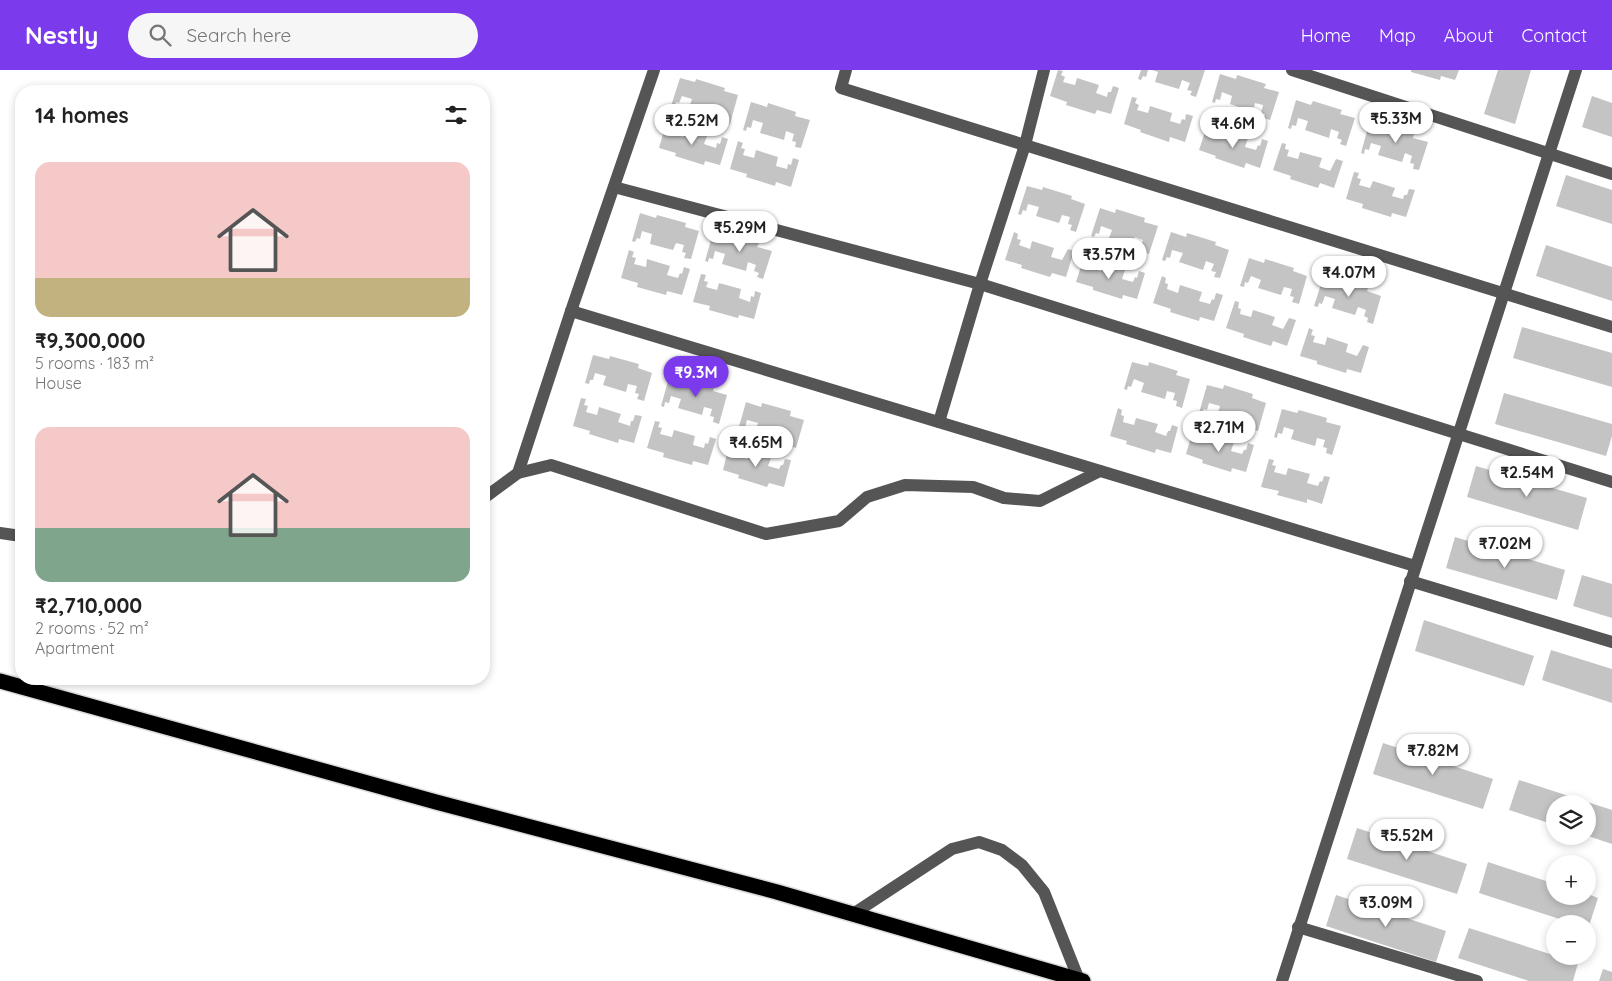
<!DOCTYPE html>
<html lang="en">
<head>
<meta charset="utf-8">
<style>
	:root { --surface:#fff; --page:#f6f6f6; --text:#222; --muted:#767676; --accent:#7c3aed }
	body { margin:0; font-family:Quicksand,sans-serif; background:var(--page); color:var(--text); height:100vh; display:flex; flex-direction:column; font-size:19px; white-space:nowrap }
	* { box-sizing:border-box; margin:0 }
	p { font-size:16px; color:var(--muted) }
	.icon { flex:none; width:28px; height:28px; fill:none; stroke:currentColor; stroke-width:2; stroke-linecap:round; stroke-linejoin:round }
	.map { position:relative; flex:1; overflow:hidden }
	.panel { position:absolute; left:15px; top:15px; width:475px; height:600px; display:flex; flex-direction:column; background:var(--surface); border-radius:20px; box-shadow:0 2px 8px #0003 }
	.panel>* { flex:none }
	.buttons { position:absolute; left:1546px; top:725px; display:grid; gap:10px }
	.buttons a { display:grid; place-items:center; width:50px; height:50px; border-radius:50%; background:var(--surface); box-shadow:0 2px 8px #0003; font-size:25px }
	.price { position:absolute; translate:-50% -42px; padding:0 11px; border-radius:18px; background:#fff; color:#222; font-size:16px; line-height:32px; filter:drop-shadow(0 1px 2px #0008) }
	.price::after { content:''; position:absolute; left:50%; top:30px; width:15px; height:11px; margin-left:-8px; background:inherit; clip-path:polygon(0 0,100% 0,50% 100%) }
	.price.on { background:var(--accent); color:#fff }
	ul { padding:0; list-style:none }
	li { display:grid; align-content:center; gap:10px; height:265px; padding:0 20px }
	li span { display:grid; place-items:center; height:155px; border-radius:15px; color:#555 }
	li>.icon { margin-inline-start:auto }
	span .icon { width:90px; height:90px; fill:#fffc; stroke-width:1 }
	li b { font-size:21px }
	h2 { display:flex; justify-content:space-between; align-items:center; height:60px; padding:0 20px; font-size:21px }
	header { display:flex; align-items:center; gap:30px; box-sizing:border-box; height:70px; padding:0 25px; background:var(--accent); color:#fff }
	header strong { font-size:24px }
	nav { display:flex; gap:28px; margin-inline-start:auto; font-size:18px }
	.search { width:350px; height:45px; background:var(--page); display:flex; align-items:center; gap:12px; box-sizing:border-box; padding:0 18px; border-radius:28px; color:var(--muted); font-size:19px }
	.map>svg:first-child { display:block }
</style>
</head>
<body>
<header>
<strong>Nestly</strong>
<div class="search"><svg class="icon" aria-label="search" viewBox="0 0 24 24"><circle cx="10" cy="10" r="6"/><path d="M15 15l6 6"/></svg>Search here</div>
<nav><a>Home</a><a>Map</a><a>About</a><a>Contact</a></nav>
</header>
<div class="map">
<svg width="1612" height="911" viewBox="0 0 1612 911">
	<rect width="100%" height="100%" fill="#fff"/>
	<g fill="#c4c4c4">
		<path d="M1058 0 1063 1 1061 5 1065 7 1063 12 1075 15 1077 8 1099 15 1096 23 1107 27 1108 22H1111L1113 16 1119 18 1111 44 1097 40 1095 44 1066 35 1067 32 1050 26Z"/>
		<path d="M1141 0H1148L1146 7 1143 6 1141 10 1138 9Z"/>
		<path d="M1152 0H1205L1196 27 1190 25 1192 21 1187 20 1190 13 1182 10 1179 19 1155 12 1158 2Z"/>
		<path d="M1411 0H1459L1455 10 1441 6 1440 10 1411 2Z"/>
		<path d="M1498 0H1531L1515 54 1484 44Z"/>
		<path d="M1220 4 1236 9 1237 5 1266 14 1264 18 1279 22 1270 50 1264 48 1265 44 1261 43 1263 35 1255 33 1253 42 1230 34 1232 26 1222 22 1220 30 1216 29 1215 33 1212 32Z"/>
		<path d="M680 8 695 12 696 9 725 18 724 21 738 25 730 54 724 52 725 48 721 46 723 40 715 37 712 45 689 38 692 29 682 26 679 33 676 32 675 37 671 36Z"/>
		<path d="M1592 26 1612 33V67L1582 57Z"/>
		<path d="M1132 27 1137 28 1135 33 1139 35 1137 40 1148 43 1150 36 1172 43 1170 51 1180 54 1182 49 1185 50 1186 44 1193 46 1185 72 1170 67 1169 72 1140 62 1141 60 1124 54Z"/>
		<path d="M1296 30 1311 35 1313 31 1342 40 1340 44 1355 48 1346 76 1340 74 1342 70 1337 68 1339 62 1331 59 1329 68 1305 60 1308 51 1298 48 1296 56 1292 55 1291 59 1288 58Z"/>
		<path d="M751 32 767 37 768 33 796 42 795 46 810 50 801 78 795 77 796 72 792 71 794 64 786 61 784 70 760 63 763 53 753 50 751 58 747 57 746 61 743 60Z"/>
		<path d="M667 50 672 51 670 57 674 58 672 63 683 67 685 59 707 66 704 74 716 78 717 73 720 74 722 67 728 69 720 95 705 91 704 95 675 86 676 83 659 78Z"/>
		<path d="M1208 53 1212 54 1211 59 1214 60 1213 66 1223 69 1226 62 1248 68 1245 77 1256 80 1258 75 1260 76 1262 69 1268 71 1260 98 1246 93 1244 98 1215 88 1216 86 1199 80Z"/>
		<path d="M1369 54 1385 59 1386 55 1414 64 1413 68 1428 72 1419 100 1413 99 1414 94 1410 93 1412 86 1405 83 1402 92 1378 85 1381 76 1371 73 1369 80 1365 79 1364 84 1361 83Z"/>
		<path d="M738 71 743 73 741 78 745 79 743 85 754 88 756 80 778 87 776 96 787 99 788 94 791 95 793 88 799 90 791 117 776 112 775 116 746 107 747 104 730 99Z"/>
		<path d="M1282 73 1286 74 1285 79 1289 80 1287 86 1298 89 1300 82 1322 88 1319 97 1330 101 1336 89 1343 91 1334 118 1320 113 1318 118 1290 109 1291 106 1273 100Z"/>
		<path d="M1354 102 1359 103 1357 108 1361 109 1359 115 1370 118 1373 111 1395 118 1392 126 1403 129 1404 125H1407L1409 119 1415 120 1406 147 1392 143 1391 147 1362 138 1363 134 1346 129Z"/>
		<path d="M1566 105 1612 120V154L1556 136Z"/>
		<path d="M1027 116 1042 120 1043 117 1072 126 1071 129 1085 134 1076 162 1070 160 1072 155 1068 154 1070 147 1062 145 1059 153 1036 146 1039 137 1028 134 1026 141 1023 140 1021 145 1018 144Z"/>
		<path d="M1100 138 1115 143 1116 139 1145 148 1144 152 1158 156 1149 184 1144 182 1145 178 1141 176 1143 170 1135 167 1132 175 1109 168 1112 160 1101 156 1099 164 1096 163 1094 167 1091 166Z"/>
		<path d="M640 143 656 148 657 145 686 153 685 157 699 161 691 189 684 188 686 183 682 182 684 175 676 173 673 180 650 174 652 164 642 161 640 169 637 168 635 172 632 171Z"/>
		<path d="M1014 162 1018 164 1017 169 1021 170 1019 175 1030 179 1032 171 1054 178 1051 187 1062 190 1068 179 1074 181 1066 207 1052 203 1050 207 1021 198 1022 195 1005 190Z"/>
		<path d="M1171 162 1186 167 1187 163 1216 172 1215 175 1229 180 1220 208 1214 207 1216 202 1211 201 1214 194 1206 191 1203 200 1179 192 1183 183 1172 180 1170 188 1167 187 1165 191 1162 190Z"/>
		<path d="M713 163 729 167V164L759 173 757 177 772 181 763 209 757 207 759 203 754 201 756 195 748 192 746 201 722 194 725 184 715 181 713 189 709 188 708 192 705 191Z"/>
		<path d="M1546 175 1612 197V231L1536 206Z"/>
		<path d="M629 180 634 182 632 187 636 188 634 194 646 197 647 189 670 196 667 205 678 208 680 203 682 204 684 197 690 199 682 225 667 221 666 225 637 217 638 213 621 208Z"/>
		<path d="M1085 184 1090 186 1088 191 1092 192 1090 198 1101 201 1103 193 1125 200 1122 209 1133 212 1135 207 1137 208 1139 201 1145 203 1137 229 1123 225 1122 229 1093 220V217L1076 212Z"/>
		<path d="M1249 188 1264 193 1265 189 1294 198 1293 201 1307 206 1299 234 1292 232 1294 227 1290 226 1292 219 1284 217 1281 225 1258 218 1261 210 1251 206 1248 213 1245 212 1244 217 1240 216Z"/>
		<path d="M701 204 706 205 704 211 708 212 706 217 717 220 719 213 741 219 739 228 750 232 751 226 754 227 755 221 761 223 754 249 739 245 738 248 709 240 710 236 693 232Z"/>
		<path d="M1162 206 1166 208 1165 213 1168 214 1167 219 1178 223 1180 215 1202 222 1199 231 1210 234 1212 229 1214 230 1216 223 1223 225 1214 251 1200 247 1199 251 1170 242 1171 239 1153 233Z"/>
		<path d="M1323 208 1338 213 1339 209 1368 218 1367 221 1381 226 1373 254 1367 252 1368 248 1364 246 1366 240 1358 237 1355 245 1332 238 1335 229 1325 226 1322 234 1319 233 1318 237 1314 236Z"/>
		<path d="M1235 231 1239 232 1238 238 1241 239 1240 244 1251 247 1253 240 1275 247 1272 255 1283 259 1289 248 1296 250 1287 276 1273 271 1271 276 1243 267 1244 264 1226 258Z"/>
		<path d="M1522 257 1612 283V317L1513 288Z"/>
		<path d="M1309 258 1313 260 1311 265 1315 266 1313 272 1325 275 1327 267 1348 274 1346 282 1357 286 1363 275 1369 277 1361 303 1347 299 1346 303 1317 294V291L1300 286Z"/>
		<path d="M593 285 609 289 610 286 639 294 638 298 652 303 644 331 637 329 639 324 635 323 637 316 628 314 626 322 603 315 606 306 595 303 593 310H590L589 314 585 313Z"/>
		<path d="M1132 292 1148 296 1149 292 1178 301 1176 305 1190 309 1182 338 1176 336 1177 331 1173 330 1175 323 1167 321 1165 329 1141 322 1144 313 1134 309 1131 317 1128 316 1127 320 1124 319Z"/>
		<path d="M669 308 684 312 685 309 714 317 713 321 727 325 719 354 713 352 714 347 710 346 712 339 704 337 702 345 678 338 681 329 671 326 669 333 665 332 664 337 661 336Z"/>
		<path d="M1207 315 1223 319 1224 315 1253 324 1252 328 1266 333 1258 361 1251 359 1253 354 1249 353 1251 346 1242 344 1240 352 1217 345 1220 336 1209 333 1207 340 1204 339 1202 343H1199Z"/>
		<path d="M1504 323 1612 354V366L1606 386 1495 354Z"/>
		<path d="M581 328 586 329 584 335 588 336 586 342 597 345 599 337 621 344 618 352 630 356 631 351H633L635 345 642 346 634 373 619 369 618 373 589 364 590 361 573 356Z"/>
		<path d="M746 332 761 337 762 333 791 341 790 346 804 350 796 378 790 376 791 372 787 371 789 363 781 361 779 369 755 362 758 353 747 350 745 358 742 357 741 361 738 360Z"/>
		<path d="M1118 338 1122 340 1121 345 1124 346 1123 352 1134 355 1136 348 1158 354 1155 362 1166 366 1168 361H1170L1172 355 1178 357 1171 383 1156 379 1155 383 1126 374 1127 371 1110 366Z"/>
		<path d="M1282 339 1297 343 1299 340 1327 348 1326 352 1341 356 1332 385 1326 383 1327 378 1323 377 1325 370 1317 368 1315 376 1291 369 1294 360 1284 357 1282 364 1278 363 1277 368 1274 367Z"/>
		<path d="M655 351 660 352 658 357 662 358 660 364 672 367 674 360 695 366 693 375 704 378 705 373 708 374 710 367 716 369 708 395 693 391 692 395 663 387 664 383 647 378Z"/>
		<path d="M1194 357 1198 358 1197 363 1200 365 1199 370 1210 373 1212 366 1234 372 1231 381 1242 384 1244 380H1246L1248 373 1254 375 1246 402 1232 398 1231 402 1202 393 1203 390 1186 384Z"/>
		<path d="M730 372 735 373 734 379 737 380 735 385 747 389 749 381 771 388 768 396 779 399 781 395H783L785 389 791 390 784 417 769 413 767 417 738 408 739 405 723 400Z"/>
		<path d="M1269 389 1274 390 1272 395 1276 396 1274 402 1286 405 1288 398 1310 404 1307 413 1318 416 1320 411 1322 412 1324 406 1330 407 1322 434 1307 429V433L1277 425 1279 421 1261 417Z"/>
		<path d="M1476 396 1587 428 1578 460 1467 427Z"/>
		<path d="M1455 467 1565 500 1557 530 1446 498Z"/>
		<path d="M1582 505 1612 514V548L1573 536Z"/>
		<path d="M1424 550 1534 586 1524 616 1415 581Z"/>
		<path d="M1551 580 1612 599V633L1542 610Z"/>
		<path d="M1383 673 1493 709 1483 739 1373 704Z"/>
		<path d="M1519 710 1612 740V774L1588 766V734H1555V755L1509 740Z"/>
		<path d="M1357 758 1467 794 1457 824 1347 789Z"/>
		<path d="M1488 792 1555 814V826H1588V824L1598 828 1588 859V854H1575L1479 823Z"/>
		<path d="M1336 825 1446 861 1436 892 1326 856Z"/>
		<path d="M1469 858 1578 893 1573 911H1529L1458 888Z"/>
		<path d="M1603 899 1612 902V911H1599Z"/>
	</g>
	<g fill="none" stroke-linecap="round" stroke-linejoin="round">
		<defs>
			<path id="highway" d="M0 611 436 732 777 822 1083 911"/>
		</defs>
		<use href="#highway" stroke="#dbdbdb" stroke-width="18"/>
		<g stroke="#555" stroke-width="12">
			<path d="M846 0 841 18 1612 257"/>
			<path d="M1292 0 1612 104"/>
			<path d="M614 117 980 214 1612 412"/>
			<path d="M571 241 1415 496"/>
			<path d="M939 352 980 214 1025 75 1044 0"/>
			<path d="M518 403 571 241 654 0"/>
			<path d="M484 428 518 403 551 395 766 464 839 451 867 427 905 415 973 417 1004 428 1040 431 1100 401"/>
			<path d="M0 463 21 466"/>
			<path d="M1410 511 1612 572"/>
			<path d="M853 844 952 779 979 772 1002 780 1022 795 1044 822 1079 910"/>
			<path d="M1298 857 1477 911"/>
			<path d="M1282 911 1576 0"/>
		</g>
		<use href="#highway" stroke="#000" stroke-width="15"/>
	</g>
</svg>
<div class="buttons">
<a><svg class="icon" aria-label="layers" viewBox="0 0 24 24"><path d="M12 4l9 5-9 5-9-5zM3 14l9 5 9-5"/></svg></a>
<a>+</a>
<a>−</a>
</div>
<b class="price" style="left:1396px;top:74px">₹5.33M</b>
<b class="price" style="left:692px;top:76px">₹2.52M</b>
<b class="price" style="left:1233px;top:79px">₹4.6M</b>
<b class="price" style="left:740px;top:183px">₹5.29M</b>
<b class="price" style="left:1109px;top:210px">₹3.57M</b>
<b class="price" style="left:1349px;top:228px">₹4.07M</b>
<b class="price on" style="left:696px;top:328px">₹9.3M</b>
<b class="price" style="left:1219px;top:383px">₹2.71M</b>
<b class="price" style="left:756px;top:398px">₹4.65M</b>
<b class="price" style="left:1527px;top:428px">₹2.54M</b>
<b class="price" style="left:1505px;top:499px">₹7.02M</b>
<b class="price" style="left:1433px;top:706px">₹7.82M</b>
<b class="price" style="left:1407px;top:791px">₹5.52M</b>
<b class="price" style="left:1386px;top:858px">₹3.09M</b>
<section class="panel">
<h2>14 homes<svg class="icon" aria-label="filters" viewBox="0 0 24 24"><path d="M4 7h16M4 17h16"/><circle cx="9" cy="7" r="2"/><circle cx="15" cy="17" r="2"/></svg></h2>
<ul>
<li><span style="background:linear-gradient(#f6c9c9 75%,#c2b280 0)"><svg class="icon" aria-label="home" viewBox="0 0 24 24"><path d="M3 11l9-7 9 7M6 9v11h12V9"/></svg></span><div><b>₹9,300,000</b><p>5 rooms · 183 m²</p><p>House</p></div></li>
<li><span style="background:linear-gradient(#f6c9c9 65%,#7fa58c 0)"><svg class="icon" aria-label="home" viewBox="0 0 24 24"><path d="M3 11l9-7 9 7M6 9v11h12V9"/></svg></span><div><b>₹2,710,000</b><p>2 rooms · 52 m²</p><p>Apartment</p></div></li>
</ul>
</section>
</div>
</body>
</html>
